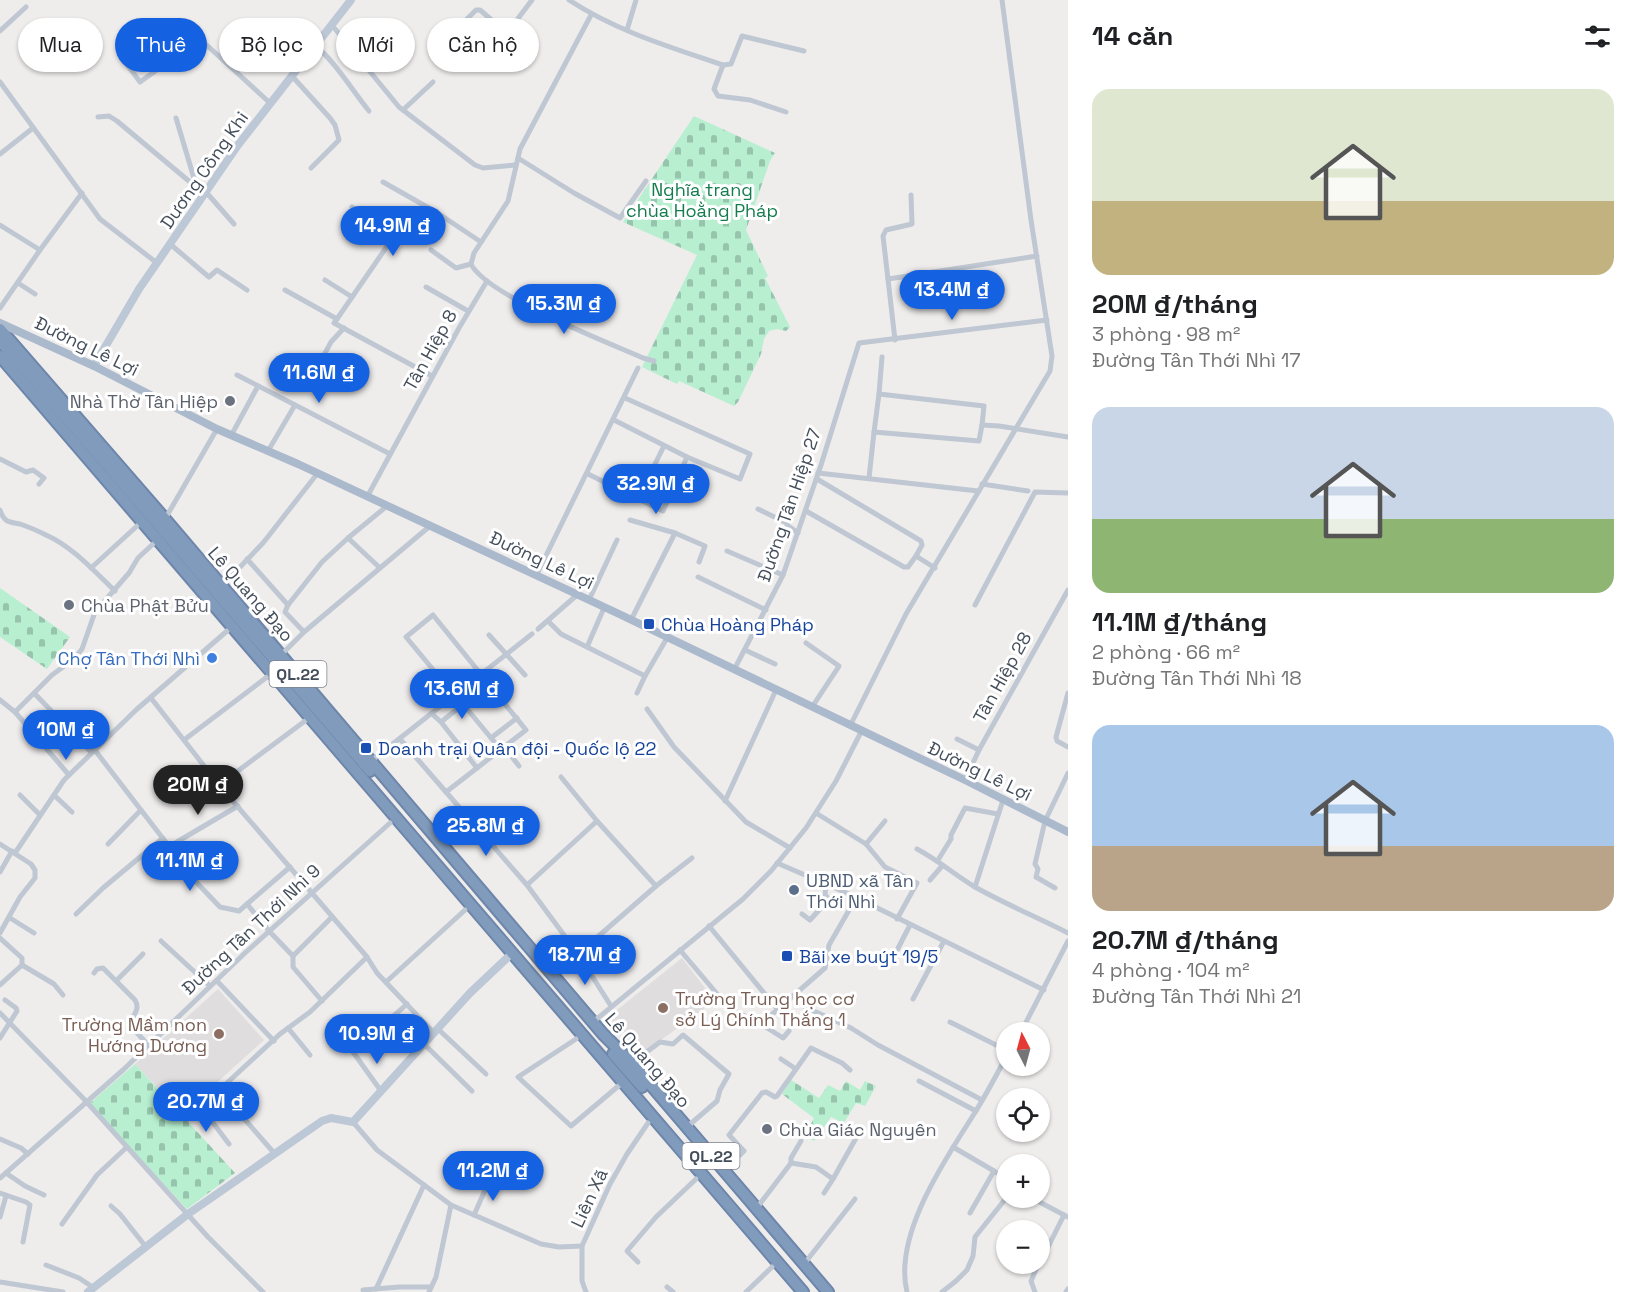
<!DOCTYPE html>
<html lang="vi">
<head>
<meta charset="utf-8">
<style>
	:root { --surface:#fff; --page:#f6f6f6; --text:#202124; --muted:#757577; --accent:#1461e1 }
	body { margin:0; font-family:"Space Grotesk",sans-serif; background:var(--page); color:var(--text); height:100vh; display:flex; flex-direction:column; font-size:22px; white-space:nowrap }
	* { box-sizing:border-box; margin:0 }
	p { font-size:20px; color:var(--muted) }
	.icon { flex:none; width:33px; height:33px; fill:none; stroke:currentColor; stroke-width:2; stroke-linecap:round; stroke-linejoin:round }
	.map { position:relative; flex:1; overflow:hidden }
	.side { display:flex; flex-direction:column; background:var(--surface); width:570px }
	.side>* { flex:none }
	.banner { position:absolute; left:18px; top:18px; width:570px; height:54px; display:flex; gap:12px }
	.needle { width:39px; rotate:354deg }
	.buttons { position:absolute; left:996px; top:1022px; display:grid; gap:12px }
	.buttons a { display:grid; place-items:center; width:54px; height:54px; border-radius:50%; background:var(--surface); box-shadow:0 2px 4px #0004; font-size:30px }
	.price { position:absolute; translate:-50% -51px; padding:0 14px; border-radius:21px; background:var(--accent); color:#fff; font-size:20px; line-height:39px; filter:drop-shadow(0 2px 3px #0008) }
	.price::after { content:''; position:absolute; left:50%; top:36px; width:18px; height:14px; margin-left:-9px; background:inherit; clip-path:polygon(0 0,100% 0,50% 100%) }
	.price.on { background:#222; color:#fff }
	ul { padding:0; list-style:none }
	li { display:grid; align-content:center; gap:12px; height:318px; padding:0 24px }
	li span { display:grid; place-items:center; height:186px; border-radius:18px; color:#555 }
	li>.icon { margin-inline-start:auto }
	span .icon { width:108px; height:108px; fill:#fffc; stroke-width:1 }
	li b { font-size:26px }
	h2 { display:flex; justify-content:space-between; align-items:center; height:72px; padding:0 24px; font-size:26px }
	.chip { padding:0 21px; border-radius:27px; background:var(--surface); box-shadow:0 2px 4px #0004; font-size:21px; line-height:54px }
	.chip.on { background:var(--accent); color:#fff }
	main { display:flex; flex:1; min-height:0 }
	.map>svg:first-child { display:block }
</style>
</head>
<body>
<main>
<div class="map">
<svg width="1068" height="1292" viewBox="0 0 1068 1292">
	<defs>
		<pattern id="cemetery-stones" width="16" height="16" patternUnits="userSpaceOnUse" patternTransform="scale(1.5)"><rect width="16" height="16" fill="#b7efd0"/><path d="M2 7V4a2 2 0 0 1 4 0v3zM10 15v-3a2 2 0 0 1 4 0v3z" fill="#96c4ac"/></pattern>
	</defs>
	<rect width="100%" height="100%" fill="#efecec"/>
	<g fill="#e0ddde">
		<path d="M682 958 715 1001 636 1058 612 1025V1014Z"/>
		<path d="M218 989 264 1040 182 1114 135 1064Z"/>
	</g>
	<g fill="url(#cemetery-stones)">
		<path d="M694 116 775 153 770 161 746 230 768 276 765 278 790 327 786 331 777 329 769 331 764 339 761 354 738 402 734 406 679 381 677 384 642 367 697 255 623 222Z"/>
		<path d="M0 588 70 637 47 669 0 637Z"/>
		<path d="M135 1064 235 1173 187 1209 89 1104Z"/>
		<path d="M791 1080 819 1098 828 1085 840 1091 846 1081 860 1090 865 1081 876 1086 865 1106 856 1103 844 1123 831 1117 814 1141 805 1136 814 1118 782 1094Z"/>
	</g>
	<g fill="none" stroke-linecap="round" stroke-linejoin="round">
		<defs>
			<g id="highway">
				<path d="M0 329 165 519 603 1034 632 1063 828 1292"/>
				<path d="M0 341 370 771"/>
				<path d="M0 356 803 1292"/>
				<path d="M613 1054 642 1087"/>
			</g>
		</defs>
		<use href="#highway" stroke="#6d86a9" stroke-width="14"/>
		<g stroke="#bec7d2" stroke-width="5">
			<path d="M569 0C616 31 670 47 723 65L731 64 742 36 804 51"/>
			<path d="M591 15 520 149 508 201 474 253 471 264C486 295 607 342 643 358L654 361"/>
			<path d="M331 24 399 107 475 165 483 168 515 165"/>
			<path d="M627 30 636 0"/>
			<path d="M0 31 26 7"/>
			<path d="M315 45C337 64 351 89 369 111"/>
			<path d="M436 50 476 10H480L507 33"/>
			<path d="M530 50 507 33 532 0"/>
			<path d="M123 59 140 82 200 39 270 103"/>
			<path d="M723 65 714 89 718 96 750 100 786 112"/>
			<path d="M291 75 330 118 335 125 339 140 311 168"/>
			<path d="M0 82 100 219 157 263"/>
			<path d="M403 110 433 82"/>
			<path d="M98 117 109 116 117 121 196 187 206 192 234 224"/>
			<path d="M176 118 196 185"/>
			<path d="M0 154 33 128"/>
			<path d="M518 158 574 193 620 218 646 181"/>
			<path d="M383 182 436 212 481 242"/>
			<path d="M0 225 40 250"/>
			<path d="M428 228 437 213"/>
			<path d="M170 244 209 277 217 270 247 290"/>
			<path d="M431 250 456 268 471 264"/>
			<path d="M888 279 1037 256"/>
			<path d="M325 280 352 297"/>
			<path d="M18 283 35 294"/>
			<path d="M426 287 468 311"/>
			<path d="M285 290 337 319 334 323 432 376"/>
			<path d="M0 308 40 250 82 193"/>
			<path d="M337 319 392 239 352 207"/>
			<path d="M895 340 883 236 886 230 912 224 911 195"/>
			<path d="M339 368 326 359 324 355 331 342 344 328"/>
			<path d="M237 375 390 454"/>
			<path d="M879 394 984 406 982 425"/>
			<path d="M614 420 687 457"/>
			<path d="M874 432 879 394 882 357"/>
			<path d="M232 434 258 386"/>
			<path d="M268 451 295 405"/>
			<path d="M0 459 26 472 33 470 44 478 39 484"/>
			<path d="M818 473 978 491"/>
			<path d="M588 474 663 511 687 457 740 479 750 454 625 398"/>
			<path d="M869 478 874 432 979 441 982 425 999 426 1068 437"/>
			<path d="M817 479 921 541 922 545 916 556 935 568"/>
			<path d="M982 484 1028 491"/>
			<path d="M367 497 459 328 487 281"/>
			<path d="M638 498 664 446"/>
			<path d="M758 509 787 523V525L798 533"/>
			<path d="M0 510C4 523 10 522 20 524 29 527 38 531 46 535 73 547 94 571 115 591"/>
			<path d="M806 511 904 567H908L916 556"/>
			<path d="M165 519 217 429"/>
			<path d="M630 520 675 533"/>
			<path d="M348 538 380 568"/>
			<path d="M727 551 783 575"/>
			<path d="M247 559 288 605 322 562 348 538 387 506"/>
			<path d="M91 568 137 526"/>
			<path d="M536 576 638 368"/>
			<path d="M698 577 766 610"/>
			<path d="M222 586 263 543 317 474"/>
			<path d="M589 600 617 540"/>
			<path d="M288 605 285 612 304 632"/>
			<path d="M975 605 1035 492 1068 493"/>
			<path d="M631 620 675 533 705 546 699 562"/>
			<path d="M548 621 561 634 645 676 637 693"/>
			<path d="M538 629 577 595"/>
			<path d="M489 635 525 675"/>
			<path d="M806 643 839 666 812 707"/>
			<path d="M587 647 604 608"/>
			<path d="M745 650 775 664"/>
			<path d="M281 655 304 632 430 526"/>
			<path d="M734 670 783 575 821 465 859 343 1047 320"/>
			<path d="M645 676 667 638"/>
			<path d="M34 693 91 752"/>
			<path d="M1068 693 1056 737 1057 741 1068 747"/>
			<path d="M151 698 219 785 367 957 377 973 434 1033"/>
			<path d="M0 700 15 712 52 675 74 659 82 649 95 612 129 573 138 558 153 544"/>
			<path d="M463 704 501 750"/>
			<path d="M647 709 674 747 746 822 790 848"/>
			<path d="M15 712 69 775"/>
			<path d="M432 714 441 722 490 683"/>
			<path d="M441 722 477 768 526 730 433 615 406 637 455 696"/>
			<path d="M850 726 906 614 1050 371 1052 356 1031 220 1002 0"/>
			<path d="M491 738 517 718"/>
			<path d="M400 739 446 792"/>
			<path d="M957 739 979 750"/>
			<path d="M184 740 267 677"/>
			<path d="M504 747 519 766"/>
			<path d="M94 749 198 884 220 907 239 911 247 904 269 931 293 956V967L322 1001"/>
			<path d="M371 761 532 634"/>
			<path d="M477 768 446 792 527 885 578 954 611 1006"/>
			<path d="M561 777 597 821"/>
			<path d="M965 780 979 750 1068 590"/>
			<path d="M219 785 305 721"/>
			<path d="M20 795 40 815"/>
			<path d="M54 795 72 812"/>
			<path d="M725 801 776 690"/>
			<path d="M816 813 866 844 885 821"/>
			<path d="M0 844 31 864 35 870V878L20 897 0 933"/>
			<path d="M108 844 141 810"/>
			<path d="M866 844 885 867 917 883 897 919"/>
			<path d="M170 846 238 806"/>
			<path d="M917 849C938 860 955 875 975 887 1005 904 1037 917 1068 933"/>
			<path d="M15 853 64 780 136 710 227 631"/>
			<path d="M938 860 951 839V835L965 808 998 814"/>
			<path d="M777 863 849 894 1044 990"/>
			<path d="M0 872 12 851"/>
			<path d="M930 880 942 866"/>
			<path d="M527 885 597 821 656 886 578 954"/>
			<path d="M656 886 692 858"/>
			<path d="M975 887 1003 800"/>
			<path d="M1055 888 1036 877 1038 869 1035 864 1045 821 1068 773"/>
			<path d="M247 904 290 867"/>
			<path d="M76 914 103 888 163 838"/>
			<path d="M802 914 810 920 829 899 825 895 826 885"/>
			<path d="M10 918 34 933"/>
			<path d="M709 926 778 1010"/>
			<path d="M0 938 22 958V965L0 985"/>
			<path d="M161 941 210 986"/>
			<path d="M680 950 729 1008 761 1024 825 968 829 945 856 898"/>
			<path d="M293 956 332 917"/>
			<path d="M892 960 910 925"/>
			<path d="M22 965 54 984 63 995"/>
			<path d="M94 973 97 969 103 968 135 1000C141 1010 132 1015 130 1025L148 1045"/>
			<path d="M117 980 143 954"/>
			<path d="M217 981 274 1041"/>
			<path d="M386 982 465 910"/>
			<path d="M795 995 805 1007 851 1028 878 1045 982 1100"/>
			<path d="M913 999 944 941"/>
			<path d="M0 1013 83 1098 208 1237 263 1292"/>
			<path d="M593 1022 743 899 771 871 806 828 836 781 861 732"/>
			<path d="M950 1022 1006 1050"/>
			<path d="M761 1024 783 1038 789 1031"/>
			<path d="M288 1028 310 1055"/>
			<path d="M438 1029 486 1074"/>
			<path d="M1021 1032 1068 941"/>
			<path d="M0 1038 17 1011 16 1008 5 1000"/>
			<path d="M576 1039 518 1077 571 1126 622 1083"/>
			<path d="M424 1044 472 1091"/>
			<path d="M781 1059 796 1069"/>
			<path d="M632 1063 660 1042 673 1044 683 1035 729 1074 720 1090 717 1101 687 1127"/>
			<path d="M919 1081 976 1111"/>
			<path d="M220 1091 275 1154"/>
			<path d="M381 1091 353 1052 407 1004"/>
			<path d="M202 1108 229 1144"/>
			<path d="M188 1119 280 1034 310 1012 367 957"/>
			<path d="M353 1122 377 1150 451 1205 541 1244 559 1247 582 1246"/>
			<path d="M0 1139 21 1148 28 1154"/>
			<path d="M953 1147 994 1171 970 1213"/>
			<path d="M791 1163V1158L801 1141"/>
			<path d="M724 1171 744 1151 729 1135 762 1093 766 1092 775 1097 777 1096 811 1048 842 1063 850 1070"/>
			<path d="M994 1171 1006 1179"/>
			<path d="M6 1173 25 1186 44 1195"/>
			<path d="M0 1178 123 1070 246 952 390 823"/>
			<path d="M833 1179 860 1131"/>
			<path d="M0 1193 26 1202 30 1205 23 1242"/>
			<path d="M1030 1197 1068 1217"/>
			<path d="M111 1206 120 1214 146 1247"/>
			<path d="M756 1209 791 1163 816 1167 833 1179 824 1193"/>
			<path d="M474 1215 490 1179"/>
			<path d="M0 1217 6 1196"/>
			<path d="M62 1224 97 1175 127 1147"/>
			<path d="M638 1262 627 1251 656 1217 696 1179"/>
			<path d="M1040 1263 1064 1215"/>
			<path d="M804 1264 855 1199"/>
			<path d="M46 1265 79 1278 94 1288"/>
			<path d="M0 1282 63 1292"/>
			<path d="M667 1287 673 1292"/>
			<path d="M376 1289 424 1185"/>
			<path d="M363 1290 399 1287H431"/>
			<path d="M429 1292 436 1277 451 1205"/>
			<path d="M586 1292 582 1281V1246L610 1184 627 1154 648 1123"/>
			<path d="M746 1292 772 1267"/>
			<path d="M907 1292C893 1235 945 1160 974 1114 986 1095 996 1076 1006 1057"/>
			<path d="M942 1292 956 1281 967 1270 973 1256 975 1237 1007 1197"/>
			<path d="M1035 1292 1031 1281 1039 1263"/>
			<path d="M1066 1292 1068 1289"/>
		</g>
		<g stroke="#bdc8d6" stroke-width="8">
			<path d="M94 366 139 289 238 145 351 0"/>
			<path d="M88 1292 188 1214 322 1121 331 1118 353 1122 470 993 507 958"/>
		</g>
		<path stroke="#aab9cc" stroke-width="8" d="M0 323 94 366 217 429 298 464 617 613 965 780 1068 832"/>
		<use href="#highway" stroke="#819bbd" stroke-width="10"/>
	</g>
	<g fill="#6b7280" stroke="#fff" stroke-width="2">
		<circle cx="230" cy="401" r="6"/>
		<circle cx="69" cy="605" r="6"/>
		<circle cx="767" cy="1129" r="6"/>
	</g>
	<g fill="#1a4fb4" stroke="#fff" stroke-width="2">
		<rect x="643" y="618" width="12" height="12" rx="3"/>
		<rect x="360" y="742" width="12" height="12" rx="3"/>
		<rect x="781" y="950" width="12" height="12" rx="3"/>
	</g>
	<circle fill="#3f7fe0" stroke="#fff" stroke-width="2" cx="212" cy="658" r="6"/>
	<circle fill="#5c6f8a" stroke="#fff" stroke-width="2" cx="794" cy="890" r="6"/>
	<g fill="#8d6e63" stroke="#fff" stroke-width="2">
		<circle cx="663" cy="1008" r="6"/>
		<circle cx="219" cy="1034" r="6"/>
	</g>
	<g text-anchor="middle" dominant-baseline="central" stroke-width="6" stroke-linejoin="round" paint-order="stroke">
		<g fill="#fff" stroke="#7c838c" stroke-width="1.5">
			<rect x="269.5" y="661" width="57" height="26" rx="4.5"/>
			<rect x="682.5" y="1143" width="57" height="26" rx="4.5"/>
		</g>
		<g font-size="16" font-weight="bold" fill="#444e5a">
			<text x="298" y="674">QL.22</text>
			<text x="711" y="1156">QL.22</text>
		</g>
		<g font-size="18" fill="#444e5a" stroke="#fff">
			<text transform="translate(204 170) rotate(-55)">Dương Công Khi</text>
			<text transform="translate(87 346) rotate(26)">Đường Lê Lợi</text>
			<text transform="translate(430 350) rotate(-61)">Tân Hiệp 8</text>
			<text transform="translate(789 505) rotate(-71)">Đường Tân Hiệp 27</text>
			<text transform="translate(542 560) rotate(25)">Đường Lê Lợi</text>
			<text transform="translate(251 594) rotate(49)">Lê Quang Đạo</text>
			<text transform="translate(1002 677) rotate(-61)">Tân Hiệp 28</text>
			<text transform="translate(980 771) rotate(26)">Đường Lê Lợi</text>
			<text transform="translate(251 929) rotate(-43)">Đường Tân Thới Nhì 9</text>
			<text transform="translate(648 1060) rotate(49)">Lê Quang Đạo</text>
			<text transform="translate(589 1198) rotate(-65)">Liên Xã</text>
		</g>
		<g font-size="18" fill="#147c4e" stroke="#fff">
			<text x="702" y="189">Nghĩa trang<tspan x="702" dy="21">chùa Hoằng Pháp</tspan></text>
		</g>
		<g font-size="18" fill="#5b616d" stroke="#fff" text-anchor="start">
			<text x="218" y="401" text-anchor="end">Nhà Thờ Tân Hiệp</text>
			<text x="81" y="605">Chùa Phật Bửu</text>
			<text x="779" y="1129">Chùa Giác Nguyên</text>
		</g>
		<g font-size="18" fill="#164399" stroke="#fff" text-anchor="start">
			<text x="661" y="624">Chùa Hoàng Pháp</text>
			<text x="378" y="748">Doanh trại Quân đội - Quốc lộ 22</text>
			<text x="799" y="956">Bãi xe buýt 19/5</text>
		</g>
		<g font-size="18" fill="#366cbe" stroke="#fff" text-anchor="end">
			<text x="200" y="658">Chợ Tân Thới Nhì</text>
		</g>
		<g font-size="18" fill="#4e5e75" stroke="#fff" text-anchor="start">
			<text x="806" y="880">UBND xã Tân<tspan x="806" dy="21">Thới Nhì</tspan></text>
		</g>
		<g font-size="18" fill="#785e54" stroke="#fff" text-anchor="start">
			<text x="675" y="998">Trường Trung học cơ<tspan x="675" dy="21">sở Lý Chính Thắng 1</tspan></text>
			<text x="207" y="1024" text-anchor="end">Trường Mầm non<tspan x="207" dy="21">Hướng Dương</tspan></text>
		</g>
	</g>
</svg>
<div class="buttons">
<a><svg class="needle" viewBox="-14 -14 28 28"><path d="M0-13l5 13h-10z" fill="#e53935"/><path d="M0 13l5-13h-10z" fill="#757577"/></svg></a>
<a><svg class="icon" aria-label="locate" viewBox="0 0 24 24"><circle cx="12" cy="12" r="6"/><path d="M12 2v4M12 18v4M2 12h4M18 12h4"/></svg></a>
<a>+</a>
<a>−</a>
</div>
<b class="price" style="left:393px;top:257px">14.9M ₫</b>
<b class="price" style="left:952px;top:321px">13.4M ₫</b>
<b class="price" style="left:564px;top:335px">15.3M ₫</b>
<b class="price" style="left:319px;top:404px">11.6M ₫</b>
<b class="price" style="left:656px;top:515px">32.9M ₫</b>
<b class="price" style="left:462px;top:720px">13.6M ₫</b>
<b class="price" style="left:66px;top:761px">10M ₫</b>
<b class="price on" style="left:198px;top:816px">20M ₫</b>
<b class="price" style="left:486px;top:857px">25.8M ₫</b>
<b class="price" style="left:190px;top:892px">11.1M ₫</b>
<b class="price" style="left:585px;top:986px">18.7M ₫</b>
<b class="price" style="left:377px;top:1065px">10.9M ₫</b>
<b class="price" style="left:206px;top:1133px">20.7M ₫</b>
<b class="price" style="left:493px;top:1202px">11.2M ₫</b>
<div class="banner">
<a class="chip">Mua</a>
<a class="chip on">Thuê</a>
<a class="chip">Bộ lọc</a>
<a class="chip">Mới</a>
<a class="chip">Căn hộ</a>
</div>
</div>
<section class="side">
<h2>14 căn<svg class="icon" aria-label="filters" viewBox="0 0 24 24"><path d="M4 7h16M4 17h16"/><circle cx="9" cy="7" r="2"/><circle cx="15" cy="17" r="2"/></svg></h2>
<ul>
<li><span style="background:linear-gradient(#dfe7d0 60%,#c2b280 0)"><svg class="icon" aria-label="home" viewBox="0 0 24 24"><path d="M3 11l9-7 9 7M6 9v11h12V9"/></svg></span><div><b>20M ₫/tháng</b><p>3 phòng · 98 m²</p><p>Đường Tân Thới Nhì 17</p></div></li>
<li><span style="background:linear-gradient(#c9d6e8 60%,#8fb573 0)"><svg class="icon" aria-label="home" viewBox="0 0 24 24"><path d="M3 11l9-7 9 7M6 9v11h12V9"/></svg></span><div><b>11.1M ₫/tháng</b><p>2 phòng · 66 m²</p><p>Đường Tân Thới Nhì 18</p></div></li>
<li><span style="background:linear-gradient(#a9c7e8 65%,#b9a48a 0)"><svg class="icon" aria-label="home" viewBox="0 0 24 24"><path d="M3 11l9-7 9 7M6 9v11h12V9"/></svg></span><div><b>20.7M ₫/tháng</b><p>4 phòng · 104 m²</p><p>Đường Tân Thới Nhì 21</p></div></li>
</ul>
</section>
</main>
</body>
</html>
